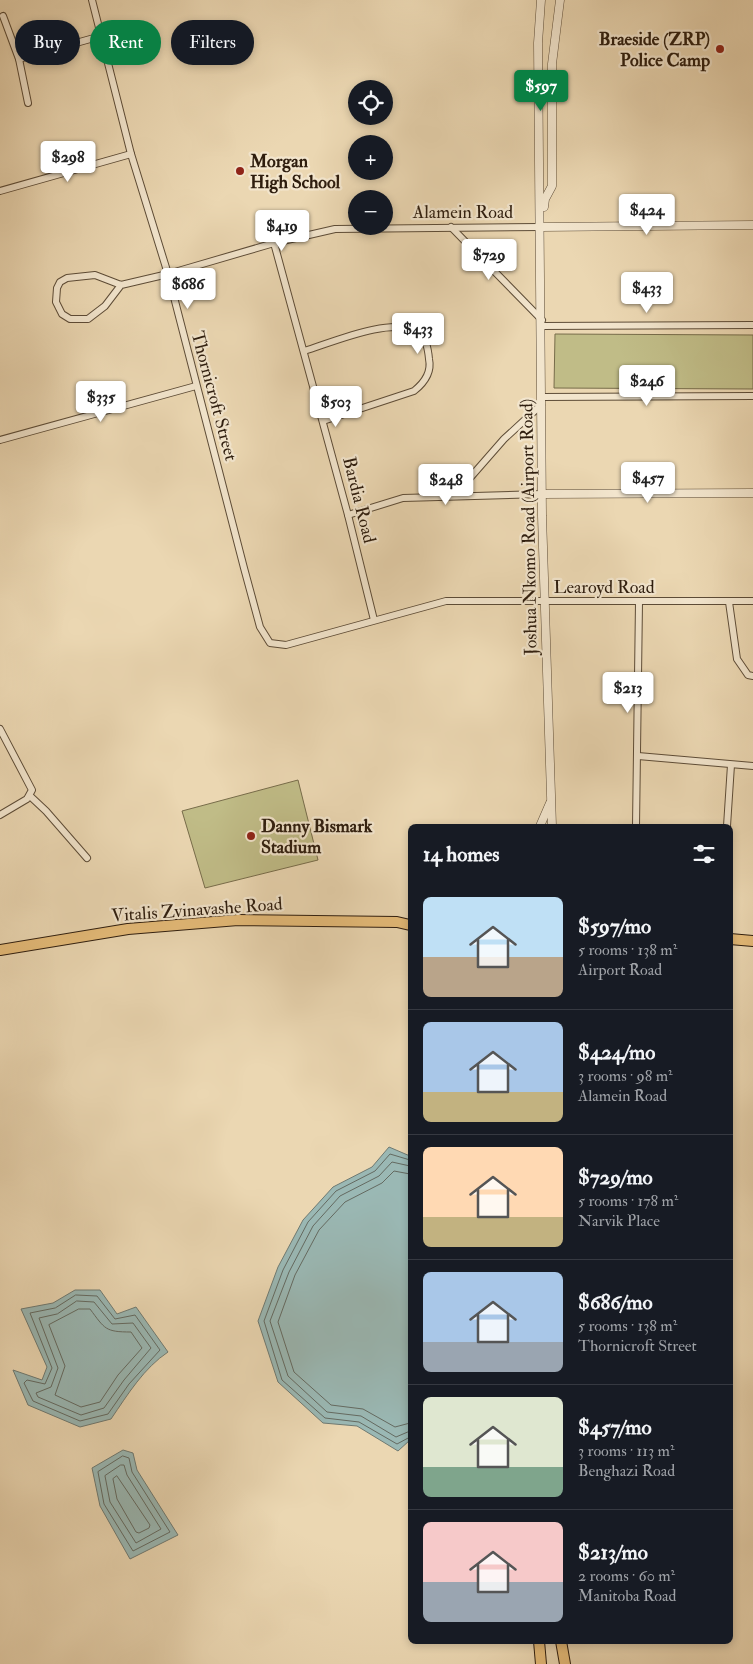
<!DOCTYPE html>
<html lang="en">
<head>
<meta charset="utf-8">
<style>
	:root { --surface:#171b24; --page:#242831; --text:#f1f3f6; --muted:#9ea1a6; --line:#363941; --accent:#0b8043 }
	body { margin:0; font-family:"IM FELL Double Pica",serif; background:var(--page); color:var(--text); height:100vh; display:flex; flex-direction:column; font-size:19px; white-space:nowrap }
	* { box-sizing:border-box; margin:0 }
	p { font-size:16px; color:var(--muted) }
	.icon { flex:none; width:28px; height:28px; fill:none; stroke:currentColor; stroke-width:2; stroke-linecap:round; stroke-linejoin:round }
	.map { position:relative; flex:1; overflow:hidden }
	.panel { position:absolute; left:408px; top:824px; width:325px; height:820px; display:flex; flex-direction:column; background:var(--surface); border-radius:8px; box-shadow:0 2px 8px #0003 }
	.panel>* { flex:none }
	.hud { position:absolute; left:15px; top:20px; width:318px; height:45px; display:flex; gap:10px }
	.controls { position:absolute; left:348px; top:80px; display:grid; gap:10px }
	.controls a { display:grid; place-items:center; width:45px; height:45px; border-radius:50%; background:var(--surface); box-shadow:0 2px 8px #0003; font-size:25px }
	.price { position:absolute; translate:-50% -42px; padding:0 11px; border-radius:5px; background:#fff; color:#222; font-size:16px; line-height:32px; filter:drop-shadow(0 1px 2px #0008) }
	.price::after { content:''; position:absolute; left:50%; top:30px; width:15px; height:11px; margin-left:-8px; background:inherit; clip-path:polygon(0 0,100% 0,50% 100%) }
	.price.selected { background:var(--accent); color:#fff }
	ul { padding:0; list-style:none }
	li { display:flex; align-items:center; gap:15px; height:125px; padding:0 15px }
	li+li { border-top:1px solid var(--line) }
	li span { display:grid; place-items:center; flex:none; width:140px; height:100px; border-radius:8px; color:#555 }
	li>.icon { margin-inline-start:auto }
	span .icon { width:60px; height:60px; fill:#fffc; stroke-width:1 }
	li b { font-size:21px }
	h2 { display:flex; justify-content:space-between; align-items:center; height:60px; padding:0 15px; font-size:21px }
	.tag { padding:0 18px; border-radius:22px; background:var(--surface); box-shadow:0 2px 8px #0003; font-size:18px; line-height:45px }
	.tag.selected { background:var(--accent); color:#fff }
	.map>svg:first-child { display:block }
</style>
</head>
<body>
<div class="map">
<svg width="753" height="1664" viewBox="0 0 753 1664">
	<rect width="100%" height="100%" fill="#ebd7b2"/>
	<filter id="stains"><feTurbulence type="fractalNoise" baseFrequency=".004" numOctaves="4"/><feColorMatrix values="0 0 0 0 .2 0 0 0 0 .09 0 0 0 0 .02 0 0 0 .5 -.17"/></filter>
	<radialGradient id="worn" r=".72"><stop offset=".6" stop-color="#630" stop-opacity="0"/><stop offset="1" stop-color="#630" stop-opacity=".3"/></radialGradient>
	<g fill="#c0bc87" stroke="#776c4a">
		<path d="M555 334 753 335V389L554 388Z"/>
		<path d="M298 780 318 860 205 888 182 811Z"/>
	</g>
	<g fill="#9ab8b4" stroke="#6f7a72">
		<path d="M389 1147 410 1156V1440L398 1451 357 1426 323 1423 278 1382 258 1321 278 1267 303 1220 333 1187 372 1167Z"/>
		<path d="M75 1290H100L117 1314 136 1307 168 1352C144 1368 128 1394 111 1419L80 1427 28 1405 13 1370 42 1380 47 1367 21 1309 53 1303Z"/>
		<path d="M123 1450 133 1453 137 1470 178 1535 130 1559 100 1506 92 1468Z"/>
	</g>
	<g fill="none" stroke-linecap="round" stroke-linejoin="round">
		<g stroke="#646a61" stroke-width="1">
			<path d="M410 1160 390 1154 375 1171 336 1191 308 1222 283 1270 264 1321 282 1380 325 1418 359 1422 397 1444 410 1437"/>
			<path d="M410 1166 392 1162 379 1176 340 1196 313 1226 289 1272 270 1321 288 1376 327 1412 361 1416 396 1437 410 1431"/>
			<path d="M410 1174 394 1171 382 1183 345 1202 319 1230 295 1275 278 1322 294 1372 331 1405 363 1409 395 1427 410 1423"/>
			<path d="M76 1295 97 1296 115 1319 135 1315 160 1350 129 1384 108 1414 80 1421 33 1401 24 1383 27 1380 45 1384 52 1368 30 1313 55 1308Z"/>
			<path d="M77 1301 94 1302 112 1324 133 1323 151 1348 124 1380 104 1408 81 1415 38 1397 36 1393 51 1387 58 1368 39 1318 57 1314Z"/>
			<path d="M79 1309H90C105 1329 105 1332 131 1332L142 1348 118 1375 100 1402 81 1407 55 1395 65 1366 49 1325Z"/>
			<path d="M123 1456 129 1458 132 1472 170 1532 133 1551 104 1504 98 1472Z"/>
			<path d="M121 1465H124L127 1475 161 1529 136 1543 110 1502 105 1476Z"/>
			<path d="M117 1476 150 1525 149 1528 139 1533 136 1532 117 1499 113 1479Z"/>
		</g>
		<defs>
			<g id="minor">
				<path d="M92 0 131 154 168 274 244 568 260 627 270 643 286 645 446 601H753"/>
				<path d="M3 16 19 59 28 103"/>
				<path d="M19 59 101 36"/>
				<path d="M0 191 131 154"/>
				<path d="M451 227 542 320"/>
				<path d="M274 243 348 515 374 620"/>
				<path d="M121 285 105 306 88 319H70L62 314 56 302 57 288 60 282 67 278 95 275 121 285 168 274 274 243 335 229 541 227"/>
				<path d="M541 326 753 325"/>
				<path d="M304 351C331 343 392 316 417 332 426 338 428 348 429 359 432 373 424 383 414 391L323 421"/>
				<path d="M541 397 753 396"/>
				<path d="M0 440 196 386"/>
				<path d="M455 495 504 439 541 405"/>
				<path d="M348 515 403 498 542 494"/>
				<path d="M729 602 737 659 748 675 753 676"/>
				<path d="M0 729 32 790 27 799 0 815"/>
				<path d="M638 756 753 766"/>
				<path d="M30 796 46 811 87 858"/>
				<path d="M636 826 639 602"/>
				<path d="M727 826 731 765"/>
			</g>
			<g id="tertiary">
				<path d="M541 0 538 43 542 516 552 826"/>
				<path d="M544 207 545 199 552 186V64L560 0"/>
				<path d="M541 227 753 225"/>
				<path d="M542 494 753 493"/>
				<path d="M540 826 550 803"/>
			</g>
			<g id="primary">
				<path d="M730 939 753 941"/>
				<path d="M0 950 128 929 238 920 397 922 410 925"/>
				<path d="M539 1641 541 1664"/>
				<path d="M561 1641 565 1664"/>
			</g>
		</defs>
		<use href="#minor" stroke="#5d4c37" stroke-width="8"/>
		<use href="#tertiary" stroke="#5d4c37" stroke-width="9"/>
		<use href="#primary" stroke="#2e1d0e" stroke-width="12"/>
		<use href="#minor" stroke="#f2e5cd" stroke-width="6"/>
		<use href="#tertiary" stroke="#f2e5cd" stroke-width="8"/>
		<use href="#primary" stroke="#e6bc79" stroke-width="10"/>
	</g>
	<g fill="#8f2418" stroke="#f2e5cd" stroke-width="2">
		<circle cx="720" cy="49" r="5"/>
		<circle cx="240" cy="171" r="5"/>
		<circle cx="251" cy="836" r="5"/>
	</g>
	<g text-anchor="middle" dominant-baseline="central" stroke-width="4.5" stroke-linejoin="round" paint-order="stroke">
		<g font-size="18" font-weight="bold" fill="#2e1d0e" stroke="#f2e5cd" text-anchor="start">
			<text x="710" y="39" text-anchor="end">Braeside (ZRP)<tspan x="710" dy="21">Police Camp</tspan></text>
			<text x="250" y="161">Morgan<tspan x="250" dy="21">High School</tspan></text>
			<text x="261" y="826">Danny Bismark<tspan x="261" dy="21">Stadium</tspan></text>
		</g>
		<g font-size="18" fill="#2e1d0e" stroke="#f2e5cd">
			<text x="463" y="212">Alamein Road</text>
			<text transform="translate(214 396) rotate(75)">Thornicroft Street</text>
			<text transform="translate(359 500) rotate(76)">Bardia Road</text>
			<text transform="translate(529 527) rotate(-91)">Joshua Nkomo Road (Airport Road)</text>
			<text x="604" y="587">Learoyd Road</text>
			<text transform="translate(197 910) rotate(-4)">Vitalis Zvinavashe Road</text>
		</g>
	</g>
	<rect width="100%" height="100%" filter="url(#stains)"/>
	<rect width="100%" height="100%" fill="url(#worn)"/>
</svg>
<div class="controls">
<a><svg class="icon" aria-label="locate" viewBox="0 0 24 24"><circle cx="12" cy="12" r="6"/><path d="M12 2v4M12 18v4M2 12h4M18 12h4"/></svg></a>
<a>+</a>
<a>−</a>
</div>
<b class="price selected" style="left:541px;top:112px">$597</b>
<b class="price" style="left:68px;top:183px">$298</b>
<b class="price" style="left:647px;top:236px">$424</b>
<b class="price" style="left:282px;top:252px">$419</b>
<b class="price" style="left:489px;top:281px">$729</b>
<b class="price" style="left:188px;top:310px">$686</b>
<b class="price" style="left:647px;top:314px">$433</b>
<b class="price" style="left:418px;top:355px">$433</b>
<b class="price" style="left:647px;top:407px">$246</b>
<b class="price" style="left:101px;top:423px">$335</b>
<b class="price" style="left:336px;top:428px">$503</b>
<b class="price" style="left:648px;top:504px">$457</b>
<b class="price" style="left:446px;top:506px">$248</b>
<b class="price" style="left:628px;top:714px">$213</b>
<div class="hud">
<a class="tag">Buy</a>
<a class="tag selected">Rent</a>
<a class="tag">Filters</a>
</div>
<section class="panel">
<h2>14 homes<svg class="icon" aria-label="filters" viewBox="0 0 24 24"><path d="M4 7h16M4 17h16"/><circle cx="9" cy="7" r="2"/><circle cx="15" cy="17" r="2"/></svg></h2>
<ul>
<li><span style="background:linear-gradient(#bfe0f5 60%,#b9a48a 0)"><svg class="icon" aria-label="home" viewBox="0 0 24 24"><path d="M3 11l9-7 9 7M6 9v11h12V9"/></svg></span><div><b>$597/mo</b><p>5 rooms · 138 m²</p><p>Airport Road</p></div></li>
<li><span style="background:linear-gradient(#a9c7e8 70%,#c2b280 0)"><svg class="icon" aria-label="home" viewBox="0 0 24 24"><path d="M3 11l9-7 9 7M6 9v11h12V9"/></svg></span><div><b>$424/mo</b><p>3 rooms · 98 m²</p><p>Alamein Road</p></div></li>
<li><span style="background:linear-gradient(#ffd9b3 70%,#c2b280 0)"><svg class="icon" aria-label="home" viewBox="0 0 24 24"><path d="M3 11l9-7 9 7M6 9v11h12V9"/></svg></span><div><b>$729/mo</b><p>5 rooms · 178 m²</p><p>Narvik Place</p></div></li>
<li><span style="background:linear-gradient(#a9c7e8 70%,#9aa5b1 0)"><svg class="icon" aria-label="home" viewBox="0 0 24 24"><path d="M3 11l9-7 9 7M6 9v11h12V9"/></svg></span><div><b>$686/mo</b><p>5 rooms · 138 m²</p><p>Thornicroft Street</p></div></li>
<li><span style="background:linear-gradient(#dfe7d0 70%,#7fa58c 0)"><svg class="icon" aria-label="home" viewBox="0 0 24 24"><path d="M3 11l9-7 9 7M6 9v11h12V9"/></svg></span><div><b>$457/mo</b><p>3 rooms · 113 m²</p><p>Benghazi Road</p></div></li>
<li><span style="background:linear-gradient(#f6c9c9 60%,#9aa5b1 0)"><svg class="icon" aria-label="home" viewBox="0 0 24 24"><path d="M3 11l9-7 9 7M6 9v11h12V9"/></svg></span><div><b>$213/mo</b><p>2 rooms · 60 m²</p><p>Manitoba Road</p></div></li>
</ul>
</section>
</div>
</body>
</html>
